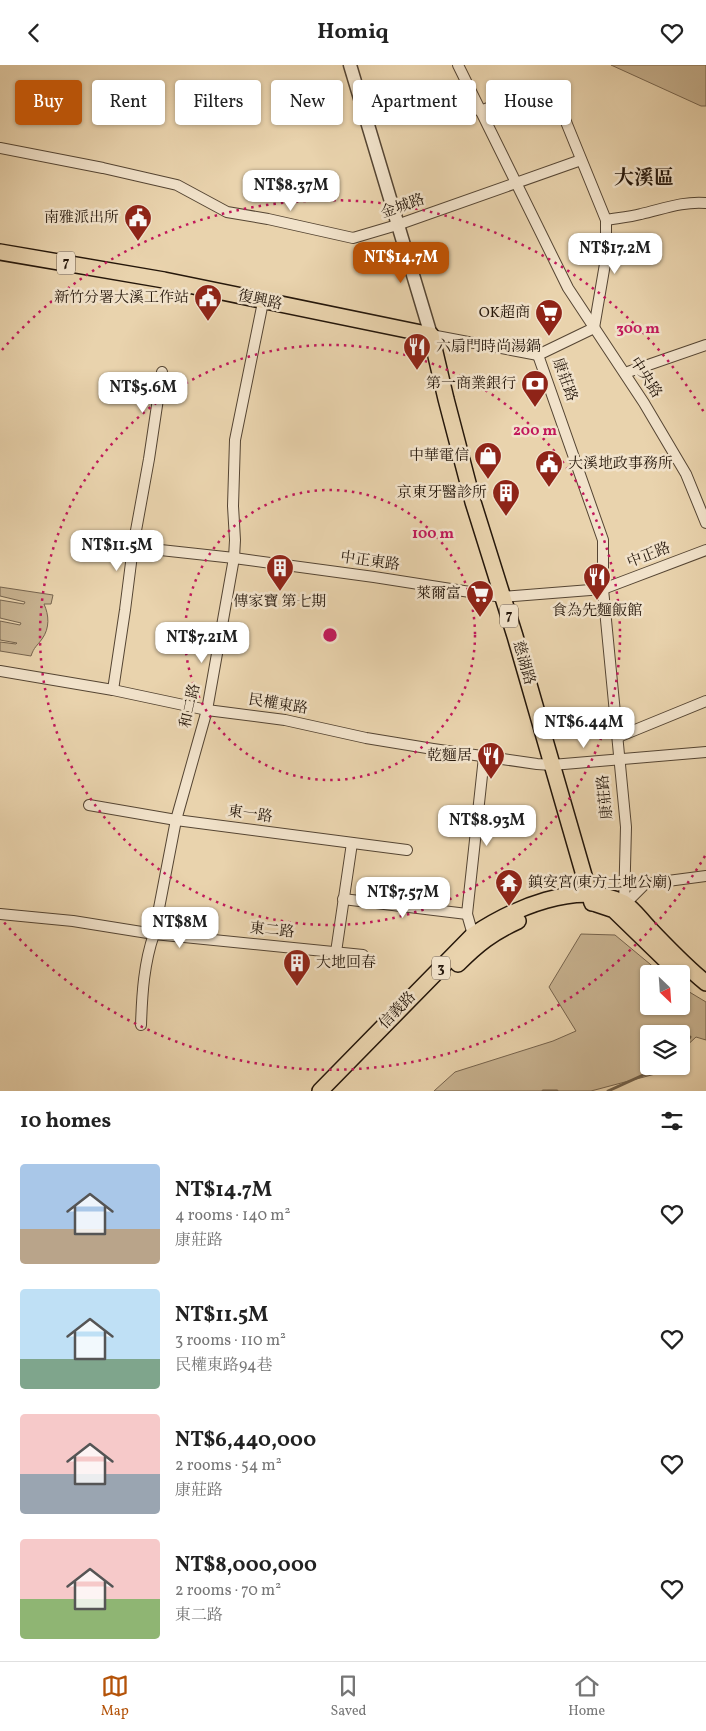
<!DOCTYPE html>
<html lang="en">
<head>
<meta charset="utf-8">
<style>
	:root { --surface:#fff; --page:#f6f6f6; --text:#222; --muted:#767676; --line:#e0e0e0; --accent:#b45309 }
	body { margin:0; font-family:Vollkorn,"Noto Serif TC",serif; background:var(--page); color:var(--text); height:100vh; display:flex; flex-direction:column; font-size:19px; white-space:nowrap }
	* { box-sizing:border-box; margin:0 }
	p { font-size:16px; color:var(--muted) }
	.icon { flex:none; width:28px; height:28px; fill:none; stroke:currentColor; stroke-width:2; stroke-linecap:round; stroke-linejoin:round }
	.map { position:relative; height:1026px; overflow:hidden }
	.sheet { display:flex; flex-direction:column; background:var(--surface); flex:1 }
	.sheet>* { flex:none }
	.guide { position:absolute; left:15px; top:15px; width:676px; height:45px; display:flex; gap:10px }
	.needle { width:32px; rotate:155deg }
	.tools { position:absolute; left:640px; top:900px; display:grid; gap:10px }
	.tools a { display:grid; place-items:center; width:50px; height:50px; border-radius:5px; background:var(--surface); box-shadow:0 1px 4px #0004; font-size:25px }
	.price { position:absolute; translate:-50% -42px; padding:0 11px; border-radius:10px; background:#fff; color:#222; font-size:16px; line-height:32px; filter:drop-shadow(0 1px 2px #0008) }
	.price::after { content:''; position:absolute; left:50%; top:30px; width:15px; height:11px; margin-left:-8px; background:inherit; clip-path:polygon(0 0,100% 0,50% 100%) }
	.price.active { background:var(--accent); color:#fff }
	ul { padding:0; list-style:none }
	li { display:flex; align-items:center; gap:15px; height:125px; padding:0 20px }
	li span { display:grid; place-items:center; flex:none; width:140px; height:100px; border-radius:5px; color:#555 }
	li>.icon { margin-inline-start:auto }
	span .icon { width:60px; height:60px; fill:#fffc; stroke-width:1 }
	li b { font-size:21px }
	h2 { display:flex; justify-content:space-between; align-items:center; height:60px; padding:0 20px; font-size:21px }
	.pill { padding:0 18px; border-radius:5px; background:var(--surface); box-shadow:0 1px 4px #0004; font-size:18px; line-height:45px }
	.pill.active { background:var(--accent); color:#fff }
	header { display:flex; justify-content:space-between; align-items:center; height:65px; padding:0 20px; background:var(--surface); font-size:22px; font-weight:700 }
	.tab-bar { display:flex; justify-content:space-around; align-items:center; height:70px; border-top:1px solid var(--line); background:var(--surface); font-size:14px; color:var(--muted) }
	.tab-bar a { display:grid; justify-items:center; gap:2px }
	.tab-bar .active { color:var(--accent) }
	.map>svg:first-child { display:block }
</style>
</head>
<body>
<header><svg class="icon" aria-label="back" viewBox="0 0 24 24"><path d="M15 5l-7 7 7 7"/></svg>Homiq<svg class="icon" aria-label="heart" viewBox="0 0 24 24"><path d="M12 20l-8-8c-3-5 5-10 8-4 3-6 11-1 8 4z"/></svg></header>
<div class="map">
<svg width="706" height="1026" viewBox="0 0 706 1026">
	<rect width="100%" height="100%" fill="#e9d3ad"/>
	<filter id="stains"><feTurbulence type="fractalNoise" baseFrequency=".004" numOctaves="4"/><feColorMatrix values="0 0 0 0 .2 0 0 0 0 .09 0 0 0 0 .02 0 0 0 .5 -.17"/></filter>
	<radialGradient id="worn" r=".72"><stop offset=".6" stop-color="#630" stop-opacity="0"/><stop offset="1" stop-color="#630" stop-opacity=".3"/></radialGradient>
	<g fill="#c8b391" stroke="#76644e">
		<path d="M611 0H706V41H701Z"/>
		<path d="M0 522 53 530 51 539H44C49 550 50 563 42 574 37 581 34 582 31 591L0 586V577L16 579 17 578 0 575V556L20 560 21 558 0 553V535L24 539 25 537 0 531Z"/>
		<path d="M581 869 615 870 662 909H649V941H681V922L706 937V975L696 972 681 986V969H649V1001H666L659 1008 591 1026H434L455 1007 553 976 576 966 549 922Z"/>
	</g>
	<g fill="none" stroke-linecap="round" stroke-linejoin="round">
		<g stroke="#72614b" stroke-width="3">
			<path d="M681 985 690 972"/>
			<path d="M543 1026H557"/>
			<path d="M608 1026 663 1001"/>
		</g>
		<defs>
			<g id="minor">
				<path d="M458 0 568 223 644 338 686 409 706 458"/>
				<path d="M480 46 546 22 553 25 606 155V193L594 263"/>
				<path d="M0 83 103 103 177 120 227 147 268 154 353 173 397 160 581 95"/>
				<path d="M606 155C618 153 630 152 641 149 663 144 683 136 706 138"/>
				<path d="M431 270 538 290"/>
				<path d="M538 290 603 475V524L626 762 624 842"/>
				<path d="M538 290 594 263"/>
				<path d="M625 308 706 280"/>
				<path d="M133 482 234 493 374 512 502 532 603 524 706 485"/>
				<path d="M0 606 113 625 207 645 285 655 366 673 433 684 537 699 552 700 706 687"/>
				<path d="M113 625 125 545 133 482 149 394 162 307"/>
				<path d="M618 672 706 636"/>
				<path d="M89 740 176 755 407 785"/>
				<path d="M343 834 467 849"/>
				<path d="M625 839 645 819 706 811"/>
				<path d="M0 849 73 856 154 869 363 890"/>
				<path d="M476 873 473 870 467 849 484 692"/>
				<path d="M336 887 352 778"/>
				<path d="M141 960C142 928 144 898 154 869L176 755 207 645 234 493 235 475 233 441 235 375 263 237"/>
			</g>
			<path id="tertiary" d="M350 0 431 270"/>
			<g id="primary">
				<path d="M0 187 164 215 431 270 446 334 473 437 515 571 592 838"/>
				<path d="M596 839 614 845 679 908"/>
				<path d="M458 899C478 879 492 868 518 856"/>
				<path d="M320 1026 473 870C512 844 578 814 624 838 633 843 641 855 648 862 667 882 685 901 706 918"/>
			</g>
		</defs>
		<use href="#minor" stroke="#554533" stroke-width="12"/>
		<use href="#tertiary" stroke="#554533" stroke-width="15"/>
		<use href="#primary" stroke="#24160a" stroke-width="18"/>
		<use href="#minor" stroke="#f1e2ca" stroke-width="10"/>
		<use href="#tertiary" stroke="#f1e2ca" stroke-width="12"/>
		<use href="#primary" stroke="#e9d3ad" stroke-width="15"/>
	</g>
	<g fill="none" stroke="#c2185b" stroke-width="2.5" stroke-dasharray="2.5 5">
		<circle cx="330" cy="570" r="145"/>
		<circle cx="330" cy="570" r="290"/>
		<path d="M705 791A435 435 0 0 1 2 855M2 285A435 435 0 0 1 705 349"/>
	</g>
	<defs>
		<symbol id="civic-pin" viewBox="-11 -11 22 30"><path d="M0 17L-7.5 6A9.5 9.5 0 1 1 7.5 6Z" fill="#8f2418" stroke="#f1e2ca"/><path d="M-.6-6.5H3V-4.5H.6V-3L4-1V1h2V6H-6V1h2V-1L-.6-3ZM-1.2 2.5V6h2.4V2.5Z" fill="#fff"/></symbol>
		<symbol id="supermarket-pin" viewBox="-11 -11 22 30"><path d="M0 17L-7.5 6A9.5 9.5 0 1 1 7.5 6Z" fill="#8f2418" stroke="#f1e2ca"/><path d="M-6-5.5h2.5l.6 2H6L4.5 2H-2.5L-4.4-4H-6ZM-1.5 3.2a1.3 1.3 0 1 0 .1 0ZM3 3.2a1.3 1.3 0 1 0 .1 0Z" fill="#fff"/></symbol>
		<symbol id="restaurant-pin" viewBox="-11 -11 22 30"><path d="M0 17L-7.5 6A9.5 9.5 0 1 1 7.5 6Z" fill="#8f2418" stroke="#f1e2ca"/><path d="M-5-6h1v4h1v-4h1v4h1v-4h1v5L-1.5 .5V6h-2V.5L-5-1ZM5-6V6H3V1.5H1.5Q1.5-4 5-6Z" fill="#fff"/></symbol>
		<symbol id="bank-pin" viewBox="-11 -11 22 30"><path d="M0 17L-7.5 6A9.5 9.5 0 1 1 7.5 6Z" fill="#8f2418" stroke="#f1e2ca"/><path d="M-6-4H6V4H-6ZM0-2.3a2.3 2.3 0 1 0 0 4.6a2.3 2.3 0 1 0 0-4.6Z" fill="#fff"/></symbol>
		<symbol id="shop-pin" viewBox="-11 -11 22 30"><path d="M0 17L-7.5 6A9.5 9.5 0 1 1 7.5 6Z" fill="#8f2418" stroke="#f1e2ca"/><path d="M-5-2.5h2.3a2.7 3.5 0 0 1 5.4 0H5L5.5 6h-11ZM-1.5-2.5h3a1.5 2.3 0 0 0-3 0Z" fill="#fff"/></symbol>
		<symbol id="building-pin" viewBox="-11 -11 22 30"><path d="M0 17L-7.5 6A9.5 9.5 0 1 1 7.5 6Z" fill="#8f2418" stroke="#f1e2ca"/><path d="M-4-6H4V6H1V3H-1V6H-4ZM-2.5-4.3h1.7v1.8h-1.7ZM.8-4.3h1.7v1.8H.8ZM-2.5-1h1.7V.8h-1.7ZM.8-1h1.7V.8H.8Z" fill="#fff"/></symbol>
		<symbol id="temple-pin" viewBox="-11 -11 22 30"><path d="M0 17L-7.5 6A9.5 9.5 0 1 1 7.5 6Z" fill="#8f2418" stroke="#f1e2ca"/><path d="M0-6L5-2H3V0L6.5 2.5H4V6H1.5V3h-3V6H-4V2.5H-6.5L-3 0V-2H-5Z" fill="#fff"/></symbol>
	</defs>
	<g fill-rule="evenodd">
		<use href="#civic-pin" x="122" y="137" width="32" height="43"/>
		<use href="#civic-pin" x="192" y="217" width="32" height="43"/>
		<use href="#supermarket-pin" x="533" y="232" width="32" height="43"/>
		<use href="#restaurant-pin" x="401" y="266" width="32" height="43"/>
		<use href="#bank-pin" x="519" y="303" width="32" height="43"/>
		<use href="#shop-pin" x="472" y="375" width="32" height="43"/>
		<use href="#civic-pin" x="533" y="383" width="32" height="43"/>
		<use href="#building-pin" x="490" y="412" width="32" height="43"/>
		<use href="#building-pin" x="264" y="487" width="32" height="43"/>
		<use href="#restaurant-pin" x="581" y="496" width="32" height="43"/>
		<use href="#supermarket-pin" x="464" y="513" width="32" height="43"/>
		<use href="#restaurant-pin" x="475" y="675" width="32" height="43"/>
		<use href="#temple-pin" x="493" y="802" width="32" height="43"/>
		<use href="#building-pin" x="281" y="882" width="32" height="43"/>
	</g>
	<g text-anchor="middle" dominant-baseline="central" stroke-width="5" stroke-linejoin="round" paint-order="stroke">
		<g fill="#f1e2ca" stroke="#625344" stroke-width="1">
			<rect x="57" y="186.5" width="18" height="23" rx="4"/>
			<rect x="500" y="539.5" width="18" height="23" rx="4"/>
			<rect x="432" y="891.5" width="18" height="23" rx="4"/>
		</g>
		<g font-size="14" font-weight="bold" fill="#24160a">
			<text x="66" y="198">7</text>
			<text x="509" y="551">7</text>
			<text x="441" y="903">3</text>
		</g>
		<g font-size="15" fill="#24160a" stroke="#f1e2ca">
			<text transform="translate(403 142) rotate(-19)">金城路</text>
			<text transform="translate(260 236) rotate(12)">復興路</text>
			<text transform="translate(645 313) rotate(57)">中央路</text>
			<text transform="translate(564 315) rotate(70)">康莊路</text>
			<text transform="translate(649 491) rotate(-21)">中正路</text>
			<text transform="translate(370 497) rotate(8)">中正東路</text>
			<text transform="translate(523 598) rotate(74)">慈湖路</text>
			<text transform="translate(278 640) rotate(9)">民權東路</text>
			<text transform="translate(191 641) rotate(-77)">和二路</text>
			<text transform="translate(606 732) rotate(-96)">康莊路</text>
			<text transform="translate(250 750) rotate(8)">東一路</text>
			<text transform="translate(272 866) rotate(6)">東二路</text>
			<text transform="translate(398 946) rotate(-46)">信義路</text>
		</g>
		<g font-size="15" fill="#24160a" stroke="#f1e2ca" text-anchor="end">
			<text x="119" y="153">南雅派出所</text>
			<text x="189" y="233">新竹分署大溪工作站</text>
			<text x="530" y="248">OK超商</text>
			<text x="436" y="282" text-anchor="start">六扇門時尚湯鍋</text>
			<text x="516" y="319">第一商業銀行</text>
			<text x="469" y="391">中華電信</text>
			<text x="568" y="399" text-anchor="start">大溪地政事務所</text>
			<text x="487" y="428">京東牙醫診所</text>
			<text x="461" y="529">萊爾富</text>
			<text x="280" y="537" text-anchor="middle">傳家寶 第七期</text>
			<text x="597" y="546" text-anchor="middle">食為先麵飯館</text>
			<text x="472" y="691">乾麵居</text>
			<text x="528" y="818" text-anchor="start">鎮安宮(東方土地公廟)</text>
			<text x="316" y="898" text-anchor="start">大地回春</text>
		</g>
		<g font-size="20" font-weight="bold" fill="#24160a" stroke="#f1e2ca">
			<text x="644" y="114">大溪區</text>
		</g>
	</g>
	<circle cx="330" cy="570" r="8" fill="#c2185b" stroke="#f1e2ca" stroke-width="2.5"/>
	<g font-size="15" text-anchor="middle" font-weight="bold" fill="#c2185b" stroke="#f1e2ca" stroke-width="5" stroke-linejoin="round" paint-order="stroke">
		<text x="638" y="268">300 m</text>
		<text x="535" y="370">200 m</text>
		<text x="433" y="473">100 m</text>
	</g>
	<rect width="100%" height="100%" filter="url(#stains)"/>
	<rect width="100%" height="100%" fill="url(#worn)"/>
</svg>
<div class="tools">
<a><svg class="needle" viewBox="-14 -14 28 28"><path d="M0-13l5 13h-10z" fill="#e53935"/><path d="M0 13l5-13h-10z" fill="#767676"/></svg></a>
<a><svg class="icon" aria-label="layers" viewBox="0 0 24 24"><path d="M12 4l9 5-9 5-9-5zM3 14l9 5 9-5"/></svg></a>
</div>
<b class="price" style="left:291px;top:147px">NT$8.37M</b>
<b class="price" style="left:615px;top:210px">NT$17.2M</b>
<b class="price active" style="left:401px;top:219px">NT$14.7M</b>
<b class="price" style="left:143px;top:349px">NT$5.6M</b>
<b class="price" style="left:117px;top:507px">NT$11.5M</b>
<b class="price" style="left:202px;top:599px">NT$7.21M</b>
<b class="price" style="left:584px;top:684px">NT$6.44M</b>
<b class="price" style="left:487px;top:782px">NT$8.93M</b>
<b class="price" style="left:403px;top:854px">NT$7.57M</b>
<b class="price" style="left:180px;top:884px">NT$8M</b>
<div class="guide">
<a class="pill active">Buy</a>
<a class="pill">Rent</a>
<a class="pill">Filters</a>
<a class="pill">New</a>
<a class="pill">Apartment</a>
<a class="pill">House</a>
</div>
</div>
<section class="sheet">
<h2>10 homes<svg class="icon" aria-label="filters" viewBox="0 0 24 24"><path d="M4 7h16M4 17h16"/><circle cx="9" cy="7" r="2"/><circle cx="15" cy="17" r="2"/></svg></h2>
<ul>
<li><span style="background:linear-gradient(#a9c7e8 65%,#b9a48a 0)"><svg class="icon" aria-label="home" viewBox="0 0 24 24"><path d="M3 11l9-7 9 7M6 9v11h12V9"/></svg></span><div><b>NT$14.7M</b><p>4 rooms · 140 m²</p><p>康莊路</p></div><svg class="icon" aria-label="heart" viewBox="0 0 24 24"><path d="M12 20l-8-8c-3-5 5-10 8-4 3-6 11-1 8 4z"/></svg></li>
<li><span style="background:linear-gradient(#bfe0f5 70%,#7fa58c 0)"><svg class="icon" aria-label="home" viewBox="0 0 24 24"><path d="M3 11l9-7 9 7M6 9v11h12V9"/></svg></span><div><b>NT$11.5M</b><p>3 rooms · 110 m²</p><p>民權東路94巷</p></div><svg class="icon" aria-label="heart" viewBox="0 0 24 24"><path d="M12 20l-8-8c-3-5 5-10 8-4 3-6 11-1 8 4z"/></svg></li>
<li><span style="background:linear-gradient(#f6c9c9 60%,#9aa5b1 0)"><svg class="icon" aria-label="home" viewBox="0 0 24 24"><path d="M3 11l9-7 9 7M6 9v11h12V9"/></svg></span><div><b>NT$6,440,000</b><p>2 rooms · 54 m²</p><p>康莊路</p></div><svg class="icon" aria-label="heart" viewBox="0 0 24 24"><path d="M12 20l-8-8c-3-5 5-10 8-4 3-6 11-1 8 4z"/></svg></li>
<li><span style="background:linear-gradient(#f6c9c9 60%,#8fb573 0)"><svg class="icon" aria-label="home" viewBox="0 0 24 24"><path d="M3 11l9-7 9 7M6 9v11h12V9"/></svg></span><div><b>NT$8,000,000</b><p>2 rooms · 70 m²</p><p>東二路</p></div><svg class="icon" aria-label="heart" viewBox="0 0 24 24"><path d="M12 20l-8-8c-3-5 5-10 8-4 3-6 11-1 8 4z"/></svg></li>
</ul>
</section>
<nav class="tab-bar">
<a class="active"><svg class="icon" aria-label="map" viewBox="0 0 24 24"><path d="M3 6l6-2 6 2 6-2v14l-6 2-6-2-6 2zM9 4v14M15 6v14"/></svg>Map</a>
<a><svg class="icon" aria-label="saved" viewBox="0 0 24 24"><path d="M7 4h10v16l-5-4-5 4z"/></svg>Saved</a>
<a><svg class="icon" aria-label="home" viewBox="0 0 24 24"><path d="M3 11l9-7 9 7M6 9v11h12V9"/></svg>Home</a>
</nav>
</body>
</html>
